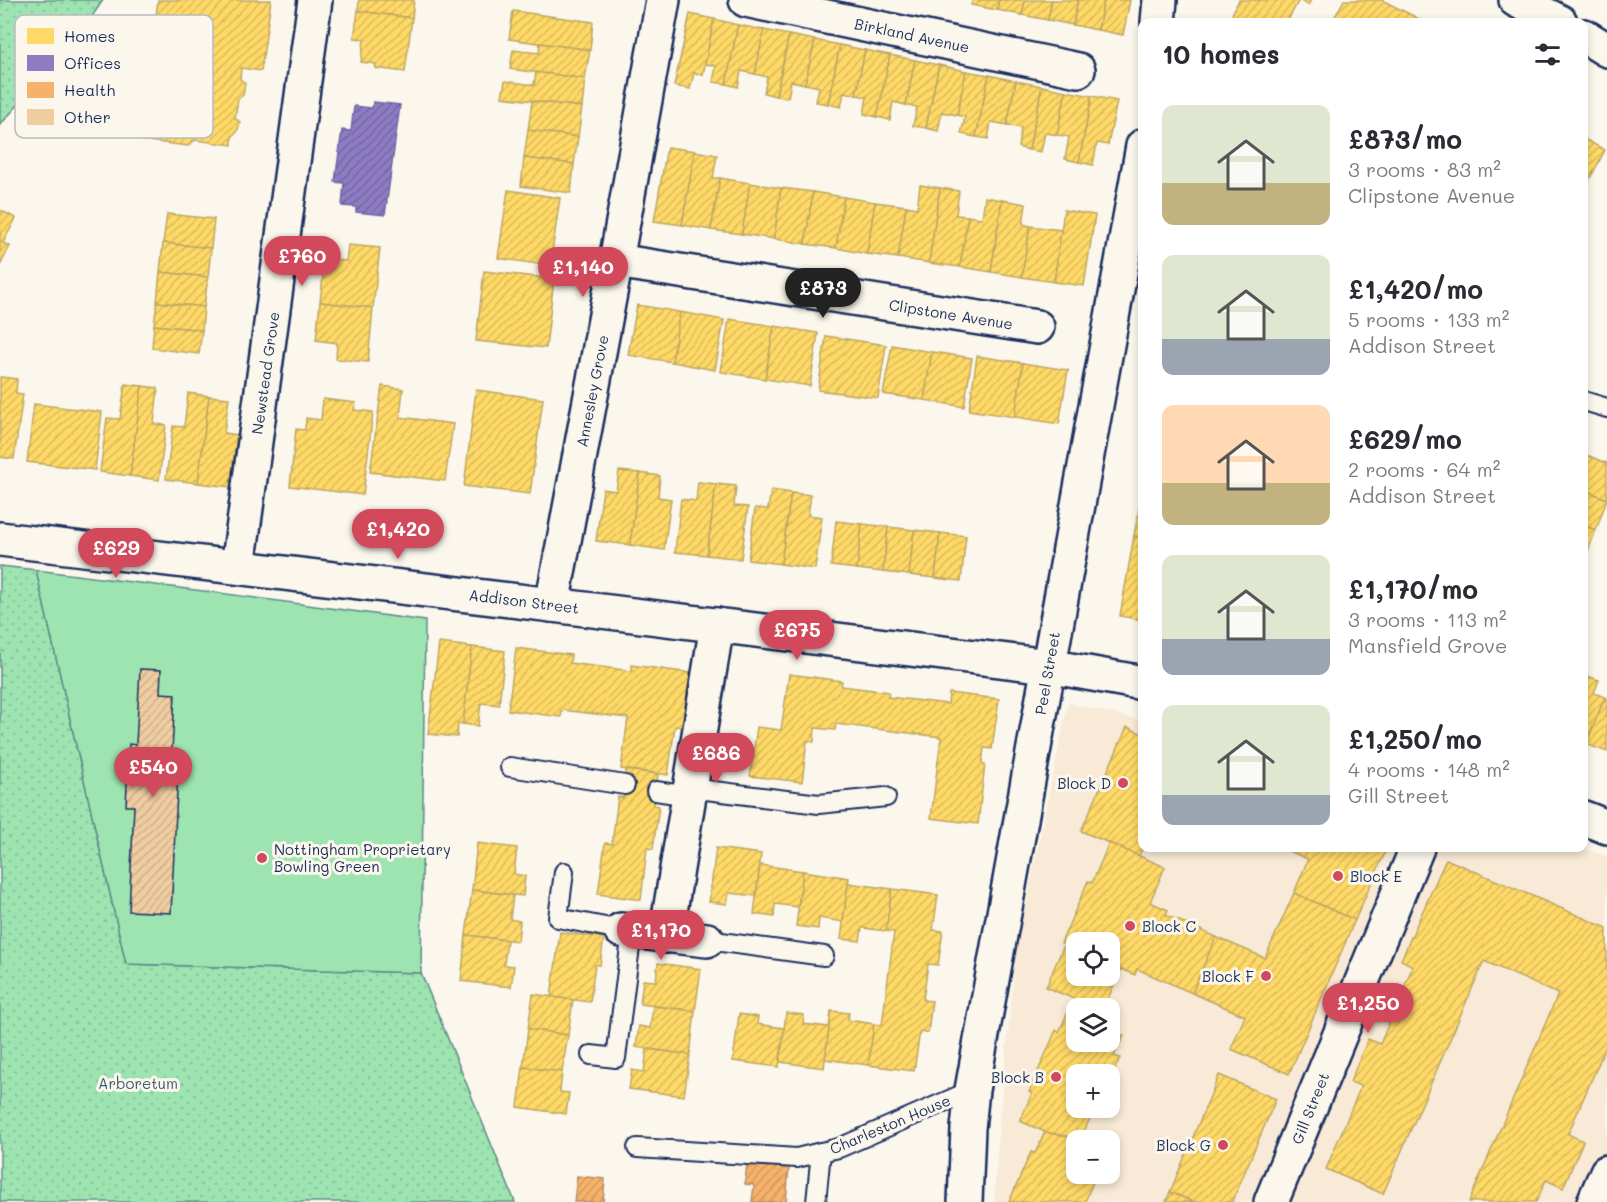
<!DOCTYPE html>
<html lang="en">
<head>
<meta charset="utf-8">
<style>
	:root { --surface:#fff; --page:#f2f2f3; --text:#2b2b33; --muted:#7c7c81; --accent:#d1495b }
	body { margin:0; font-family:Mali,sans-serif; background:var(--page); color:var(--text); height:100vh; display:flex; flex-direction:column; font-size:22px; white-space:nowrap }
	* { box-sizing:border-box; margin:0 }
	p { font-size:20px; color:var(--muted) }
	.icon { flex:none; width:33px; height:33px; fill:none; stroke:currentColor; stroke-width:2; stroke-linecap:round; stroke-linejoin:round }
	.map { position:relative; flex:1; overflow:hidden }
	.panel { position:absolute; left:1138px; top:18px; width:450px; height:834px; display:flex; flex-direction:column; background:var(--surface); border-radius:12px; box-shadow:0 3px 9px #0003 }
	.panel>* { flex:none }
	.controls { position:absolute; left:1066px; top:932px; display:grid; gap:12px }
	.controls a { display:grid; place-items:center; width:54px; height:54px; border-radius:12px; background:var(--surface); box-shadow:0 3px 9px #0003; font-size:30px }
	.price { position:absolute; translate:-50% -51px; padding:0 14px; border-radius:21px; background:var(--accent); color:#fff; font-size:20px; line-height:39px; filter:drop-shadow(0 2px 3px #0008) }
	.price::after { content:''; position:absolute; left:50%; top:36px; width:18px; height:14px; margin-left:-9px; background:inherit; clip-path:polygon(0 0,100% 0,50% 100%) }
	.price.selected { background:#222; color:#fff }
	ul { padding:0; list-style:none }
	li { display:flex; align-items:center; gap:18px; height:150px; padding:0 24px }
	li span { display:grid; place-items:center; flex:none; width:168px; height:120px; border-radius:12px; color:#555 }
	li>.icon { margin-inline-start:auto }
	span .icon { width:72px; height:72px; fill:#fffc; stroke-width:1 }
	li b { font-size:26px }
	h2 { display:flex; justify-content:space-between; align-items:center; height:72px; padding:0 24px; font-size:26px }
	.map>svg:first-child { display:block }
</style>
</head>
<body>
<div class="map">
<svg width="1607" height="1202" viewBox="0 0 1607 1202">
	<defs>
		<pattern id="park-dots" width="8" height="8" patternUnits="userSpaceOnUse" patternTransform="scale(1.5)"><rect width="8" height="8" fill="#9de4b1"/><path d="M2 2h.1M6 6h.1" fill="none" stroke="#87c49b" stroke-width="1.8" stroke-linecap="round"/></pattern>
		<pattern id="homes-hatch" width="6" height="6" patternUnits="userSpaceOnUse" patternTransform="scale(1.5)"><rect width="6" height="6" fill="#ffd966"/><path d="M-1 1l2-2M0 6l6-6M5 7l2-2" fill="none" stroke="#dabb5b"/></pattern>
		<pattern id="offices-hatch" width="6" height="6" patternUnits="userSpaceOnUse" patternTransform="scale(1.5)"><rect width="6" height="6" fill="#8e7cc3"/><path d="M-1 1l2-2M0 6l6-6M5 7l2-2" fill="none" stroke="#7366a2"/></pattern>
		<pattern id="health-hatch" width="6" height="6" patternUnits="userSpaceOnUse" patternTransform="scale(1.5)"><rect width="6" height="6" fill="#f6b26b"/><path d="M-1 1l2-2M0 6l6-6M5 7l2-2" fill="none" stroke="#d2995f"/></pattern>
		<pattern id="building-hatch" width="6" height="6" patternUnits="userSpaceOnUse" patternTransform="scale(1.5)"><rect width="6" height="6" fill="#f0cda1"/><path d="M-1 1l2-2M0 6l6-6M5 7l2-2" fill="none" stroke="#cdb08d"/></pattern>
	</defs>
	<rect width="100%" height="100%" fill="#fbf7ec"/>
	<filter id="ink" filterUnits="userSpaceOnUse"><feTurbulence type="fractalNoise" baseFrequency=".0167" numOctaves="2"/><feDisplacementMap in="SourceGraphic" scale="12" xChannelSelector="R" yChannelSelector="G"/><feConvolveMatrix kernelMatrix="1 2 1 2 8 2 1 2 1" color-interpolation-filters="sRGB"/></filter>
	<g filter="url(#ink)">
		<path fill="#f8ead6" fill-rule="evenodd" d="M1068 703 1143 721V848H1583L1607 857V1202H994L999 1124 1016 952ZM1077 942H1110V975H1077ZM1077 1008H1110V1041H1077ZM1077 1074H1110V1107H1077ZM1077 1140H1110V1173H1077Z"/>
		<g fill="url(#park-dots)" stroke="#5c8a88" stroke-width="1.5">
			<path d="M0 0H103L77 39 0 125Z"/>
			<path d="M0 566 36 570 126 964 421 973 515 1202H0Z"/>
		</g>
		<path fill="#9de4b1" stroke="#5c8a88" stroke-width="1.5" d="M36 570 219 593 425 621 421 973 126 964Z"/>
		<g fill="url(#homes-hatch)" stroke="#bba664" stroke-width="1.5" fill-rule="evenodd">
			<path d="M158 0H271L261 71 241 68 240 79 245 83 243 95 238 99 235 118 240 122 237 132 232 137V145L195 140 188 146 140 140Z"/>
			<path d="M359 0H414L412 18 358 11Z"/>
			<path d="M973 0H999L997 10 971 5Z"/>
			<path d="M999 0H1025L1022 15 997 10Z"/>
			<path d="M1025 0H1052L1048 20 1022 15Z"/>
			<path d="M1052 0H1078L1073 25 1048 20Z"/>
			<path d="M1078 0H1104L1098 30 1073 25Z"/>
			<path d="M1104 0H1130L1123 35 1098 30Z"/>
			<path d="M1239 0H1311L1308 5 1299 0 1287 22H1230L1233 12Z"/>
			<path d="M1344 0H1382L1425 22H1332Z"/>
			<path d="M358 11 412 18 405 72 375 68 376 64 361 62 364 39 354 38Z"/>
			<path d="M513 11 593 22 590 50 509 39Z"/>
			<path d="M690 14 714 19 703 75 694 73 690 89 674 86Z"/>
			<path d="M714 19 738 25 726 84 713 82 716 66 705 64Z"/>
			<path d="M738 25 764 30 755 74 741 71 738 87 726 84Z"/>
			<path d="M764 30 789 35 776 96 764 93 767 77 755 74Z"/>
			<path d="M789 35 815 40 805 84 791 81 788 98 776 96Z"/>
			<path d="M815 40 840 45 828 104 816 102 819 87 805 84Z"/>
			<path d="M540 43 590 50 585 79 510 69 513 50 539 53Z"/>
			<path d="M840 45 865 50 856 95 844 92 841 107 828 104Z"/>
			<path d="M865 50 890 55 877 117 864 114 867 97 856 95Z"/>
			<path d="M890 55 915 60 906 105 893 102 890 120 877 117Z"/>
			<path d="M915 60 939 65 926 128 913 126 917 107 906 105Z"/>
			<path d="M939 65 966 71 957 115 942 112 938 131 926 128Z"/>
			<path d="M966 71 989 75 976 137 961 134 965 117 957 115Z"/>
			<path d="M536 72 585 79 582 107 502 97 505 81 534 85Z"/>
			<path d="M989 75 1016 81 1007 125 991 122 988 139 976 137Z"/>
			<path d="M1016 81 1042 86 1029 150 1018 147 1021 128 1007 125Z"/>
			<path d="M1042 86 1066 91 1057 135 1045 133 1041 152 1029 150Z"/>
			<path d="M1066 91 1092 96 1079 162 1065 159 1069 137 1057 135Z"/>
			<path d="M1092 96 1117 101 1108 145 1097 143 1093 165 1079 162Z"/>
			<path d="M532 101 582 107 578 137 528 130Z"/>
			<path d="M528 130 578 137 574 164 524 158Z"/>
			<path d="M1584 139 1605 150 1584 190Z"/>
			<path d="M667 147 695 151 682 225 654 221Z"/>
			<path d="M695 151 717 155 713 178H720L711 230 682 225Z"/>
			<path d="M524 158 574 164 571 193 521 186Z"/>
			<path d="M720 178 750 183 742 234 711 230Z"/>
			<path d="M750 183 781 188 774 239 742 234Z"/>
			<path d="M920 185 940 188 929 263 898 258 906 206 917 208Z"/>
			<path d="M781 188 813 192 805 244 774 239Z"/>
			<path d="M940 188 959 191 956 215 968 216 960 267 929 263Z"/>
			<path d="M508 190 560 198 550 266 498 258Z"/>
			<path d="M813 192 844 197 836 248 805 244Z"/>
			<path d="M844 197 875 202 867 254 836 248Z"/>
			<path d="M985 197 1002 200 991 272 960 267 968 216 982 218Z"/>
			<path d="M1002 200 1026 204 1023 224 1030 226 1022 277 991 272Z"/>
			<path d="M875 202 906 206 898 258 867 254Z"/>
			<path d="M0 210 16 218 3 243 10 246 0 266Z"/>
			<path d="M1064 210 1095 215 1084 286 1054 282Z"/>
			<path d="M167 214 214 219 211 248 163 243Z"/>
			<path d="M1030 226 1061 230 1054 282 1022 277Z"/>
			<path d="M163 243 211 248 208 277 160 272Z"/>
			<path d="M348 245 380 248 373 308 320 302 325 259 346 261Z"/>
			<path d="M484 271 554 279 546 348 476 341Z"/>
			<path d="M160 272 208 277 204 307 157 302Z"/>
			<path d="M157 302 204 307 202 330 154 325Z"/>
			<path d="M320 302 373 308 368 362 336 359 337 343 316 340Z"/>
			<path d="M637 305 680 312 672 362 628 355Z"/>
			<path d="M680 312 724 320 715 370 672 362Z"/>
			<path d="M729 319 774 326 765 379 721 372Z"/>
			<path d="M154 325 202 330 199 354 152 348Z"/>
			<path d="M774 326 818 333 810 386 765 379Z"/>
			<path d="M826 336 886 345 878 398 818 390Z"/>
			<path d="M892 345 932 352 924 400 883 394Z"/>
			<path d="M932 352 972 358 964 407 924 400Z"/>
			<path d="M977 356 1023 363 1015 417 969 410Z"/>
			<path d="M1023 363 1068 370 1059 424 1015 417Z"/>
			<path d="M0 377 17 379 16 393 23 394 14 459 0 457Z"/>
			<path d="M125 384 142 386 130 476 100 472 107 418 120 419Z"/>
			<path d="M142 386 158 388 154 424 166 425 159 480 130 476Z"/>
			<path d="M382 386 403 389 400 417 453 424 445 481 370 472Z"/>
			<path d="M476 390 543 399 530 494 464 486Z"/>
			<path d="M188 393 209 396 198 483 166 479 173 426 184 427Z"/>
			<path d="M209 396 229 398 224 433 237 435 230 487 198 483Z"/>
			<path d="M323 399 356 403 354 410 373 412 363 495 290 486 296 429 305 430 306 418 321 420Z"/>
			<path d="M34 404 102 412 95 470 27 462Z"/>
			<path d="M1584 454 1607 463V499L1584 490Z"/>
			<path d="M619 471 640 473 630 545 596 541 603 489 616 491Z"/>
			<path d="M640 473 660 476 658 497 671 499 664 550 630 545Z"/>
			<path d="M698 482 716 484 707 555 675 552 681 499 696 501Z"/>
			<path d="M716 484 736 486 734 506 748 507 741 559 707 555Z"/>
			<path d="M1143 487V538L1134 536Z"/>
			<path d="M771 490 791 493 781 564 748 560 755 508 768 509Z"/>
			<path d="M1584 490 1607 499 1596 530 1584 526Z"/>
			<path d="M791 493 811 495 808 515 822 517 815 569 781 564Z"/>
			<path d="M836 521 862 524 857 569 831 566Z"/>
			<path d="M862 524 888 527 883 572 857 569Z"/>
			<path d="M1584 526 1596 530 1584 561Z"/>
			<path d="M888 527 914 530 909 575 883 572Z"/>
			<path d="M914 530 940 533 935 578 909 575Z"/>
			<path d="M940 533 966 536 961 581 935 578Z"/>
			<path d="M1134 536 1143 538V620L1120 616Z"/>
			<path d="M439 643 472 647 463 724 458 723 457 737 428 734Z"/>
			<path d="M472 647 505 651 499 705 481 703 478 726 463 724Z"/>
			<path d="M516 648 571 655 570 663 632 671V665L690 673 683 727 675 726 668 775 621 769 628 718 562 710 561 717 508 710Z"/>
			<path d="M789 674 842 681 841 686 889 692 888 697 948 704 949 693 999 699 992 749 984 748 982 764H985L978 824 931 818 941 737 836 724 835 730 815 728 814 742 807 741 802 782 750 776 757 727 781 730Z"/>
			<path d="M1587 676 1599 680 1594 693 1605 697 1586 744 1584 743V684Z"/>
			<path d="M1605 697 1607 698V752L1586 744Z"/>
			<path d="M1127 727 1143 734V846L1139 856 1081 831Z"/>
			<path d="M626 770 658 774 654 805 659 806 653 849 647 848 641 900 598 894 605 843 612 844 618 797 623 798Z"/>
			<path d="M477 843 517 848 514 874 525 876 523 896 472 890Z"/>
			<path d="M1109 843 1165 867 1150 902 1168 910 1166 915 1216 937 1192 993 1137 969 1135 975 1121 969 1104 1008H1095L1046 987 1064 945 1061 943 1088 881 1092 883ZM1077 942H1110V975H1077Z"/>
			<path d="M716 848 761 854 756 896 729 893 727 904 709 902Z"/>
			<path d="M1281 848H1387L1355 920 1294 893 1308 859Z"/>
			<path d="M1446 859 1607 928V1044L1568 1134 1583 1141 1563 1188 1546 1180 1536 1202H1469L1558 994 1484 961 1383 1194 1326 1169 1361 1086 1350 1082 1368 1039 1380 1044 1413 966 1401 960Z"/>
			<path d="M760 865 803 871 798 907 775 904 774 917 754 914Z"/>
			<path d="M803 871 849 878 843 922 819 918 818 929 796 926Z"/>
			<path d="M848 883 892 889 886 931 862 928 860 941 841 939Z"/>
			<path d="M892 889 938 895 933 930 943 931 938 965 928 964 923 1000 932 1001 928 1033 920 1031 914 1071 868 1065 874 1024 882 1025 894 932 886 931Z"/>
			<path d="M472 890 513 895 510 919 520 921 518 941 466 935Z"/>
			<path d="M1294 893 1355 920 1289 1074 1231 1049 1245 1016 1192 993 1216 937 1265 958Z"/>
			<path d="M560 932 604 938 600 965H595L590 1002 551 997Z"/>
			<path d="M466 935 507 940 504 965 514 966 511 987 461 981Z"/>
			<path d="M658 963 701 969 695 1011 640 1004 643 980 656 981Z"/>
			<path d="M533 994 573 1000 568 1035 528 1029Z"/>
			<path d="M653 1006 695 1011 690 1055 636 1047 639 1026 650 1028Z"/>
			<path d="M831 1011 849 1013 848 1020 874 1024 868 1065 825 1059Z"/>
			<path d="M1068 1012 1077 1015V1041H1110V1030L1124 1036 1114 1056 1120 1058 1110 1080V1074H1077V1107H1098L1094 1117 1091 1116 1081 1139 1045 1132 1020 1121 1032 1093 1029 1092 1056 1030 1059 1032Z"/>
			<path d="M786 1013 804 1015 803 1024 829 1027 824 1068 780 1062Z"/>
			<path d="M739 1014 758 1017 757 1024 784 1028 779 1067 733 1061Z"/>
			<path d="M528 1029 568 1035 562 1072 523 1067Z"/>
			<path d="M647 1049 690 1055 684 1096 629 1089 632 1070 644 1072Z"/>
			<path d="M523 1067 562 1072 560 1092 569 1093 566 1114 518 1107Z"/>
			<path d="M1219 1075 1276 1099 1232 1202H1194L1170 1192Z"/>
			<path d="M1045 1132 1083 1140H1077V1173H1092L1090 1177 1094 1179 1085 1202H1009L1031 1152 1035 1153Z"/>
			<path d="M1170 1192 1194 1202H1166Z"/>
		</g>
		<path fill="url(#offices-hatch)" stroke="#6c65a5" stroke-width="1.5" d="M373 102 400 105 385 215 356 212V207L342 206 344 183 335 182 342 130 351 131 354 106 372 108Z"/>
		<g fill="url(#health-hatch)" stroke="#b48b67" stroke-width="1.5">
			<path d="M747 1163 789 1167 786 1202H752L754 1185 745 1184Z"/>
			<path d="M577 1176 605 1179 603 1202H574Z"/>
		</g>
		<path fill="url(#building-hatch)" stroke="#1b2f5e" stroke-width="1.5" d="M140 669 161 670 160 693 175 694 172 751H179L171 913 129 911 134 806H126L129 744 136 745Z"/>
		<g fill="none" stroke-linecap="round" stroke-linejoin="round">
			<defs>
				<g id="lane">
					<path d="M1584 401 1607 408"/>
					<path d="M510 767 625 785"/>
					<path d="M690 788 819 804 886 797"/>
					<path d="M656 791 689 796"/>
					<path d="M564 872 558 918 621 930"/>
					<path d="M707 940 824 956"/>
					<path d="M591 1055 616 1058 632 931"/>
					<path d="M637 1148 797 1158 821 1152"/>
					<path d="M816 1202 821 1152 839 1148 972 1090"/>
				</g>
				<g id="street">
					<path d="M746 0 1078 70"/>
					<path d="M1516 0 1560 22"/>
					<path d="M1158 22 1160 0"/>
					<path d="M1584 36 1607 50"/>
					<path d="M616 261 1037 327"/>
					<path d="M0 539 552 605 1048 666 1143 683"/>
					<path d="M238 567 315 0"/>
					<path d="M552 605 616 261 663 0"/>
					<path d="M1584 818 1607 827"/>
					<path d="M621 930 707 940"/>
					<path d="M666 936 717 625"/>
					<path d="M965 1202 968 1128 972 1090 1143 146"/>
					<path d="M1271 1202 1417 848"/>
					<path d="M1594 1202 1607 1172"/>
				</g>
			</defs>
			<use href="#lane" stroke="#1b2f5e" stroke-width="22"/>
			<use href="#street" stroke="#1b2f5e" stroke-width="38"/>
			<use href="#lane" stroke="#fbf7ec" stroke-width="18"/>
			<use href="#street" stroke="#fbf7ec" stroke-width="33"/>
		</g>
	</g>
	<g fill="#d1495b" stroke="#fbf7ec" stroke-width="2">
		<circle cx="1123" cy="783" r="6"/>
		<circle cx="262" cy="858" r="6"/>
		<circle cx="1338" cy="876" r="6"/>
		<circle cx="1130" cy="926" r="6"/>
		<circle cx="1266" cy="976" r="6"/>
		<circle cx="1056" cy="1077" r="6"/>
		<circle cx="1223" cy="1145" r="6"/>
	</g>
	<g text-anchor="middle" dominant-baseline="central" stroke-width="6" stroke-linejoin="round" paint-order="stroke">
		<g font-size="15" fill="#1b2f5e" stroke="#fbf7ec">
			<text transform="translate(912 35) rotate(12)">Birkland Avenue</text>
			<text transform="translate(951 314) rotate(9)">Clipstone Avenue</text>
			<text transform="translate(265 373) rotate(-82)">Newstead Grove</text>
			<text transform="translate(592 391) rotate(-79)">Annesley Grove</text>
			<text transform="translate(524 601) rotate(7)">Addison Street</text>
			<text transform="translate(1047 673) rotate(-80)">Peel Street</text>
			<text transform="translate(1310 1108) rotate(-68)">Gill Street</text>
			<text transform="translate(890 1124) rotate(-23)">Charleston House</text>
		</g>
		<g font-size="15" fill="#1b2f5e" stroke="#fbf7ec" text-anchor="end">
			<text x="1111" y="783">Block D</text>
			<text x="274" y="849" text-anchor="start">Nottingham Proprietary<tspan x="274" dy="17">Bowling Green</tspan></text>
			<text x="1350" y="876" text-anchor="start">Block E</text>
			<text x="1142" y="926" text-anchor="start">Block C</text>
			<text x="1254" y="976">Block F</text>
			<text x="1044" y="1077">Block B</text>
			<text x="1211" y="1145">Block G</text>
		</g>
		<g font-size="15" fill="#3c5c73" stroke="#fbf7ec">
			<text x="138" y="1083">Arboretum</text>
		</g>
	</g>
	<rect x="15" y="15" width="198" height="123" rx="9" fill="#fbf7ec" stroke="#b8bbc1" stroke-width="1.5"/>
	<rect x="27" y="28" width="27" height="16" fill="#ffd966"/>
	<rect x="27" y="55" width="27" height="16" fill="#8e7cc3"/>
	<rect x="27" y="82" width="27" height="16" fill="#f6b26b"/>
	<rect x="27" y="109" width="27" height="16" fill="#f0cda1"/>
	<g font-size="16" fill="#1b2f5e">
		<text x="64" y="42">Homes</text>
		<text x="64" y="69">Offices</text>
		<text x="64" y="96">Health</text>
		<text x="64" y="123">Other</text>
	</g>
</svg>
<div class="controls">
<a><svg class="icon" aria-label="locate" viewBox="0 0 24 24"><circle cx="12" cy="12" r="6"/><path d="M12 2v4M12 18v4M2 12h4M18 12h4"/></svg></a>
<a><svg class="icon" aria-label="layers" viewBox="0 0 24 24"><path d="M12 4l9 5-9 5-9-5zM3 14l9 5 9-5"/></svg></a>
<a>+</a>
<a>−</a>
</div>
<b class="price" style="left:302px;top:287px">£760</b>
<b class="price" style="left:583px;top:298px">£1,140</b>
<b class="price selected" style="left:823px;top:319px">£873</b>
<b class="price" style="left:398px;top:560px">£1,420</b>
<b class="price" style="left:116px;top:579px">£629</b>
<b class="price" style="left:797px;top:661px">£675</b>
<b class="price" style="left:716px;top:784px">£686</b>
<b class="price" style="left:153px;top:798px">£540</b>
<b class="price" style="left:661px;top:961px">£1,170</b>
<b class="price" style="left:1368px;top:1034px">£1,250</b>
<section class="panel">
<h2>10 homes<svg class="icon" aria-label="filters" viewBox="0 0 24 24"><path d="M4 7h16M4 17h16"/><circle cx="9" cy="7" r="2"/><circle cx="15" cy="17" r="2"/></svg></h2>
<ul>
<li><span style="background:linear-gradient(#dfe7d0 65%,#c2b280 0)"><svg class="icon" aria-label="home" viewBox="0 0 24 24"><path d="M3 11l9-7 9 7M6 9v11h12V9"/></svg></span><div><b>£873/mo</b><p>3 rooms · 83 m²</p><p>Clipstone Avenue</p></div></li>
<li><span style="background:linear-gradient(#dfe7d0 70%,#9aa5b1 0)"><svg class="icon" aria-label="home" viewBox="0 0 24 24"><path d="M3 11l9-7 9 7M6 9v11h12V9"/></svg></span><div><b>£1,420/mo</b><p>5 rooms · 133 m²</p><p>Addison Street</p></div></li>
<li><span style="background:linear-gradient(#ffd9b3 65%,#c2b280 0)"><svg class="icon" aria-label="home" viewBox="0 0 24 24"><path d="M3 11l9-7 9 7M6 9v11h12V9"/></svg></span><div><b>£629/mo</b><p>2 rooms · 64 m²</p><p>Addison Street</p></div></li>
<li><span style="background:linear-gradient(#dfe7d0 70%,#9aa5b1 0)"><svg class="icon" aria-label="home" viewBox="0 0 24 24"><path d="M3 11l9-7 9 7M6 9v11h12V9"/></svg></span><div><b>£1,170/mo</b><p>3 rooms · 113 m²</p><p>Mansfield Grove</p></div></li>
<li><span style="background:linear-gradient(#dfe7d0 75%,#9aa5b1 0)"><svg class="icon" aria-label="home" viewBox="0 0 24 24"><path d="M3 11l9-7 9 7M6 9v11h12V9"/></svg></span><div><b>£1,250/mo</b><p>4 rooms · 148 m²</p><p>Gill Street</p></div></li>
</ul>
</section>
</div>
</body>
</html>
